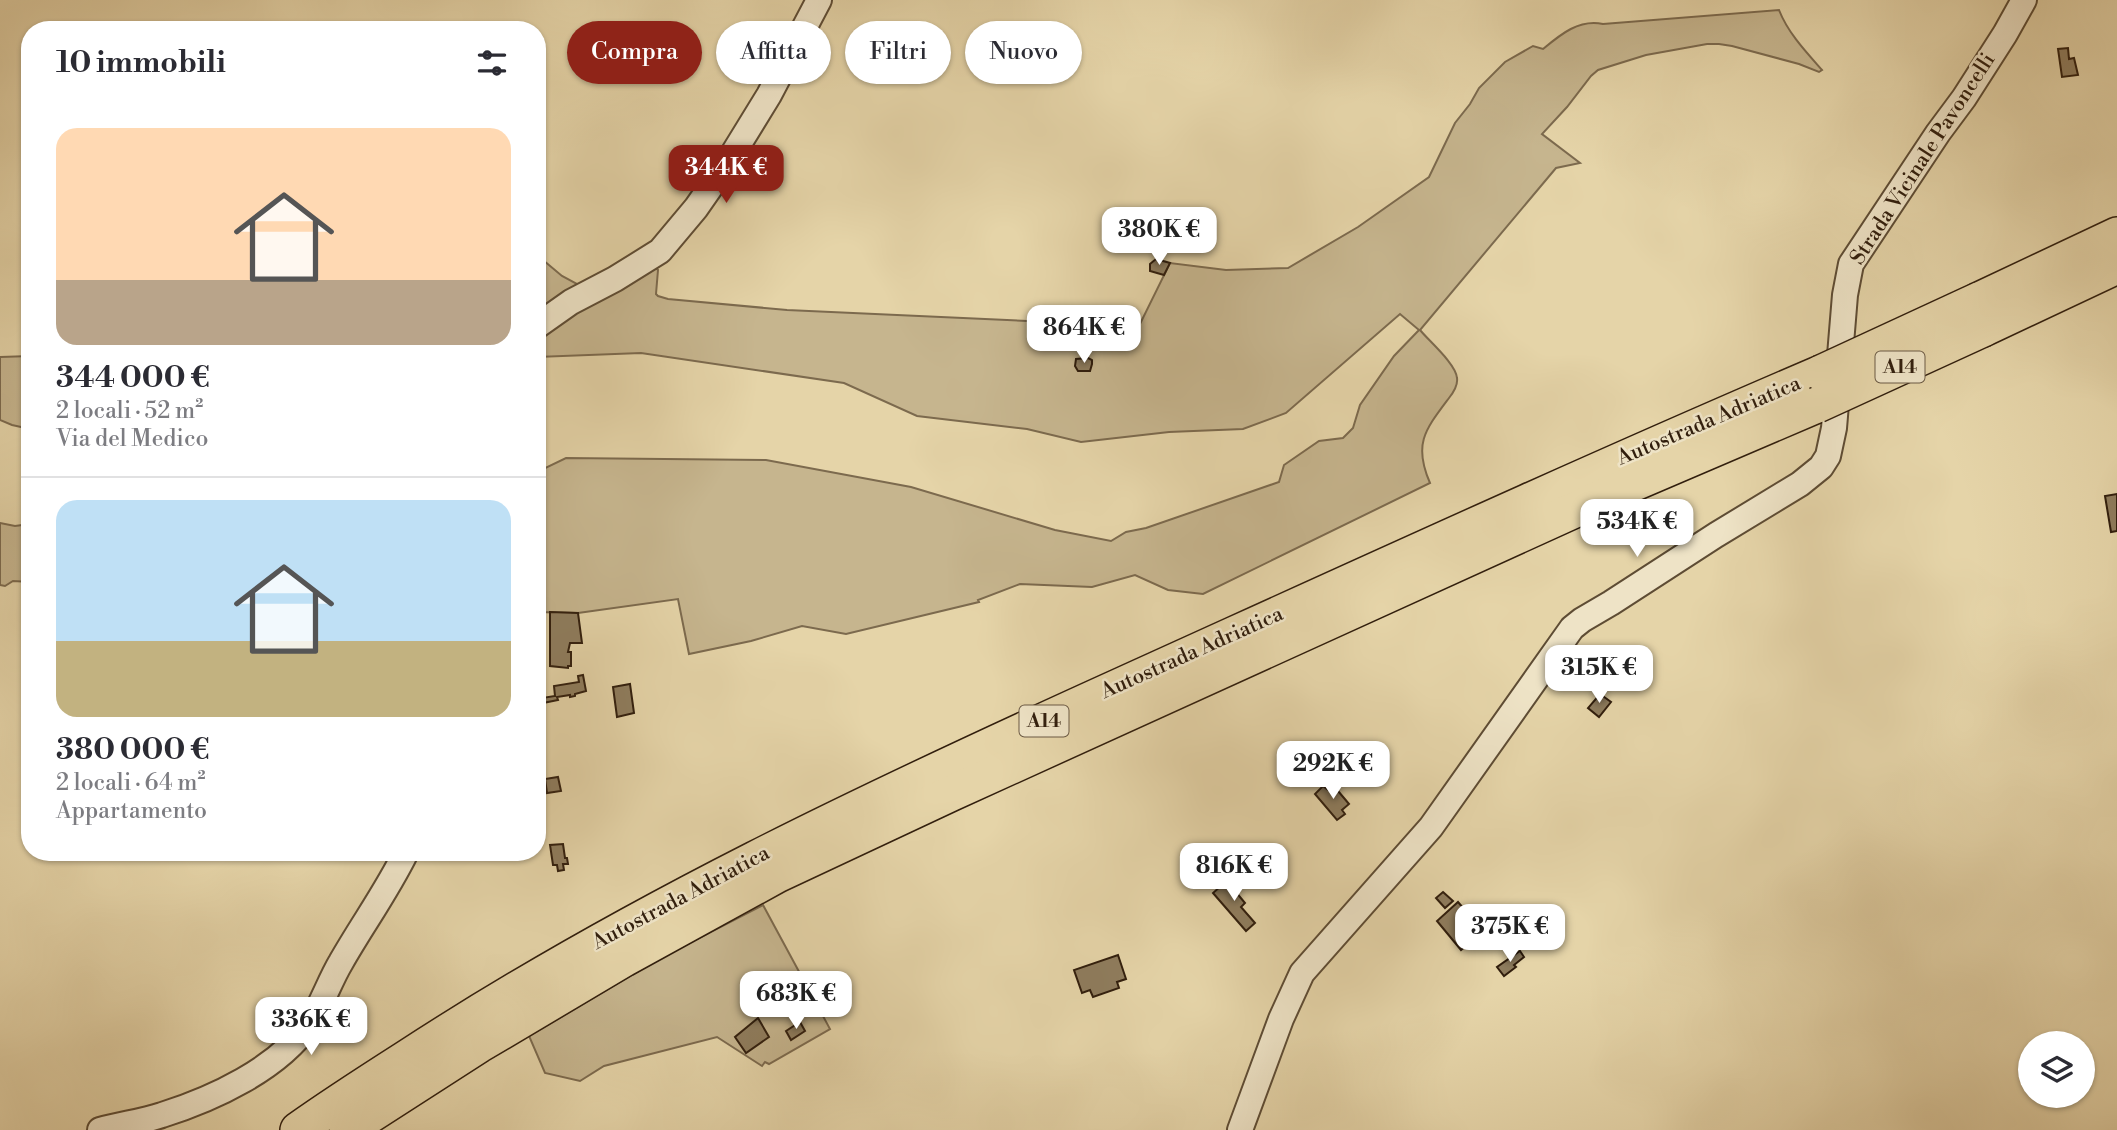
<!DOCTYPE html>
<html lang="it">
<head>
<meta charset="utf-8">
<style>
	:root { --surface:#fff; --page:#f2f2f3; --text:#2b2b33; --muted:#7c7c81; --line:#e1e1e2; --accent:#8f2418 }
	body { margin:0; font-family:"Libre Bodoni",serif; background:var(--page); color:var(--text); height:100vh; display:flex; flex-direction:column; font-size:26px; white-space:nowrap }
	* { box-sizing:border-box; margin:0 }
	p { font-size:23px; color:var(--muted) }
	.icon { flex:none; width:38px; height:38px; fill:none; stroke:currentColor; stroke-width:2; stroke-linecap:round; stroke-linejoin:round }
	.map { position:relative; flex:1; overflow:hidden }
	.panel { position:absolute; left:21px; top:21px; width:525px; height:840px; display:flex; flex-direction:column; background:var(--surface); border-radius:28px; box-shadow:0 2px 5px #0004 }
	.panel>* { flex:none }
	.hud { position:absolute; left:567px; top:21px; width:665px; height:63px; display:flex; gap:14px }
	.fabs { position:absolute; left:2018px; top:1031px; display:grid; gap:14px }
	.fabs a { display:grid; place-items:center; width:77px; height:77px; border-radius:50%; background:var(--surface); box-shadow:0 2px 5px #0004; font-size:35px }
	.price { position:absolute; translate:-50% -60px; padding:0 16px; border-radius:14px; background:#fff; color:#222; font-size:23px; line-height:46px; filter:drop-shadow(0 2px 4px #0008) }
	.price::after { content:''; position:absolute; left:50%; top:42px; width:21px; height:16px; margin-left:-10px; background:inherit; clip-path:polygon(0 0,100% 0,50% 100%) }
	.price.on { background:var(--accent); color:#fff }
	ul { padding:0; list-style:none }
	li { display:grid; align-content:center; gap:14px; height:371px; padding:0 35px }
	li+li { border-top:2px solid var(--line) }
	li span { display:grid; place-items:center; height:217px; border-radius:21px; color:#555 }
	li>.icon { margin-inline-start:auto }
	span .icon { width:126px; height:126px; fill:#fffc; stroke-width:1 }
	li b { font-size:30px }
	h2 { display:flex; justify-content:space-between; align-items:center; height:84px; padding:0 35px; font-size:30px }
	.tag { padding:0 24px; border-radius:32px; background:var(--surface); box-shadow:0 2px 5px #0004; font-size:24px; line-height:63px }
	.tag.on { background:var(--accent); color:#fff }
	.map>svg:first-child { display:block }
</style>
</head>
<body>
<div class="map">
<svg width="2117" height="1130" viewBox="0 0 2117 1130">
	<rect width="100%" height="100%" fill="#e5d4a8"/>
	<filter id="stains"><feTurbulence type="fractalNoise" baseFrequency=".00286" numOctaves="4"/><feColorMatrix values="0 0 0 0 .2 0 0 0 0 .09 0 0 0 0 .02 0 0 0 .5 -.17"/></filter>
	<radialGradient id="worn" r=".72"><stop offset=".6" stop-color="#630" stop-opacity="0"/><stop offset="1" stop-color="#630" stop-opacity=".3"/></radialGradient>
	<g fill="#c6b58e" stroke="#7c6a4e" stroke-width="2">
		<path d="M1779 10C1788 33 1806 52 1822 70L1819 72 1799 64 1732 46 1719 44H1707L1646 55 1598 70 1591 76 1567 107 1542 134 1580 163 1556 168 1420 330C1429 341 1456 364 1457 378 1458 385 1453 393 1449 398 1425 430 1413 444 1430 483L1203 594 1168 590 1135 575 1092 587 1020 584 978 600 979 602 846 634 802 626 751 641 689 654 678 599 578 613 537 612V474L541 470 566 458 766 460 911 487 1055 530 1111 541 1126 532 1146 528 1279 482 1284 465 1319 441 1343 438 1353 428 1360 405 1394 356 1419 330 1400 314 1286 413 1243 429 1169 432 1081 442 1027 429 917 416 844 383 641 353 537 357V339L563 320 653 265 658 270 656 294 658 296 668 299 787 310 1139 326 1170 263 1226 270 1288 268 1358 227 1429 177 1455 123 1470 104 1479 88 1505 62 1533 46 1543 49C1561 34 1579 19 1603 24Z"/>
		<path d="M537 255 562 276 592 292 537 328Z"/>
		<path d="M30 356V429L12 425 0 420V357Z"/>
		<path d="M0 523 15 526 30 524V582L13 581 5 586 0 585Z"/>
		<path d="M763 905 830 1029 769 1064 765 1062 762 1066 717 1037 604 1066 580 1081 545 1073 529 1036 664 956Z"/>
	</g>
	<g fill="#8f7d5e" stroke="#311e0d" stroke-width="2">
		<path d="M2068 48 2069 59 2074 58 2078 75 2062 77 2058 49Z"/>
		<path d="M1156 259 1170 263 1164 275 1150 271V264Z"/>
		<path d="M1088 358 1092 360V364L1090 371H1078L1075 366 1076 359Z"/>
		<path d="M2117 494V531L2111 532 2105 496Z"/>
		<path d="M550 612 578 613 582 643H570L568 652H571V666H568V668L550 666Z"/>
		<path d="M583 675 586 691 575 694V696L570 697V695L557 697 558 700 543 703 542 698 555 696 554 686 579 682 578 676Z"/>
		<path d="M630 684 634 713 617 717 613 687Z"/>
		<path d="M1600 694 1611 702 1599 717 1588 708Z"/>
		<path d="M558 777 561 791 547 793 545 779Z"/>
		<path d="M1333 785 1349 804 1342 810 1345 814 1337 820 1315 794 1323 786 1328 790Z"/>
		<path d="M563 844 565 858H567L568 864H563L564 870 558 871 557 865H553L550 845Z"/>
		<path d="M1232 876 1240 886 1235 891 1245 903 1241 907 1255 923 1246 931 1213 893Z"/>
		<path d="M1443 892 1453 901 1445 908 1436 898Z"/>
		<path d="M1458 902 1476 923 1480 920 1489 931 1477 942 1474 939 1461 950 1437 921Z"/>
		<path d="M1520 951 1524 957 1514 965 1516 967 1504 976 1497 967Z"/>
		<path d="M1118 955 1126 979 1117 982 1119 988 1093 997 1090 990 1082 993 1074 970Z"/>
		<path d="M758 1018 769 1037 746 1053 735 1037Z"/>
		<path d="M800 1022 805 1031 791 1040 786 1031Z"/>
	</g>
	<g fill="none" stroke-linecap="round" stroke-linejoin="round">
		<defs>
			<g id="minor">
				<path d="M537 326 571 302 615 279 660 251 696 208 726 165 769 95 819 0"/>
				<path d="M100 1130C120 1124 142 1122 162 1115 213 1099 278 1069 309 1024 322 1005 329 982 341 962 362 925 387 891 406 852"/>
				<path d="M1240 1130 1281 1019 1302 973 1431 827 1572 628 1582 620 1611 603 1716 535 1800 484 1821 467 1828 456 1834 428 1845 295 1851 264 1938 133 1964 98 2005 34 2024 0"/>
			</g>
			<g id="highway">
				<path d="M1979 300 2117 235"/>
				<path d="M1983 329 2117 266"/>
				<path d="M298 1130C333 1105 369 1082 405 1059 630 912 873 798 1118 687 1352 581 1585 474 1821 373"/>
				<path d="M347 1130 479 1045 624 959 777 875 952 793 1623 488 1817 405"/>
			</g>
		</defs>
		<use href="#minor" stroke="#5e4c34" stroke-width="28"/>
		<use href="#highway" stroke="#311e0d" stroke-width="38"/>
		<use href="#minor" stroke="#eee3c6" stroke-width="24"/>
		<use href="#highway" stroke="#e5d4a8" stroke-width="35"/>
		<defs>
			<g id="highway-bridge">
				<path d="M1821 373 1979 300"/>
				<path d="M1817 405 1983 329"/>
			</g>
		</defs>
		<use href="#highway-bridge" stroke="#311e0d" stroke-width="38" stroke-linecap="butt"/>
		<use href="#highway-bridge" stroke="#e5d4a8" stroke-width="35"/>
	</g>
	<g text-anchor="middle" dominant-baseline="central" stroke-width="5" stroke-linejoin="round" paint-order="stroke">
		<g fill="#eee3c6" stroke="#6a5944" stroke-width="2">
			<rect x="1875.5" y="351.5" width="49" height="31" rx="5"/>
			<rect x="1019.5" y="705.5" width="49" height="31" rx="5"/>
		</g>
		<g font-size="19" font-weight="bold" fill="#311e0d">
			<text x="1900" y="367">A14</text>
			<text x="1044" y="721">A14</text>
		</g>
		<g font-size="21" fill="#311e0d" stroke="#eee3c6">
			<text transform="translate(1923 159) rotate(-57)">Strada Vicinale Pavoncelli</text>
			<text transform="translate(1709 421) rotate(-23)">Autostrada Adriatica</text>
			<text transform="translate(1192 653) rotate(-24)">Autostrada Adriatica</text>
			<text transform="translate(681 898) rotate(-28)">Autostrada Adriatica</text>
		</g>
	</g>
	<rect width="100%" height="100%" filter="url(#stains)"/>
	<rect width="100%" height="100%" fill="url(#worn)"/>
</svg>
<div class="fabs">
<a><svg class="icon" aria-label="layers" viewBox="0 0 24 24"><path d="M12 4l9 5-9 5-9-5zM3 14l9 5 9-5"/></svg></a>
</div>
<b class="price on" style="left:726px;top:205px">344K €</b>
<b class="price" style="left:1159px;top:267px">380K €</b>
<b class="price" style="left:1084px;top:365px">864K €</b>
<b class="price" style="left:1637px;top:559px">534K €</b>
<b class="price" style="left:1599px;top:705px">315K €</b>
<b class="price" style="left:1333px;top:801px">292K €</b>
<b class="price" style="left:1234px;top:903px">816K €</b>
<b class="price" style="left:1510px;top:964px">375K €</b>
<b class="price" style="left:796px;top:1031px">683K €</b>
<b class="price" style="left:311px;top:1057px">336K €</b>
<div class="hud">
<a class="tag on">Compra</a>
<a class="tag">Affitta</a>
<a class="tag">Filtri</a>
<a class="tag">Nuovo</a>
</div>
<section class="panel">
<h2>10 immobili<svg class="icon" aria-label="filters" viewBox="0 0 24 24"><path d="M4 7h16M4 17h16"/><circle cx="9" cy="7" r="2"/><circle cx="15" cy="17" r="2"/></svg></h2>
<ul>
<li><span style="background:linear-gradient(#ffd9b3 70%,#b9a48a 0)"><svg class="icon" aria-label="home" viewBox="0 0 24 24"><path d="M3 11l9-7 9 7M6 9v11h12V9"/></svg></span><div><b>344 000 €</b><p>2 locali · 52 m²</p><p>Via del Medico</p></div></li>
<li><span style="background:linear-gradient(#bfe0f5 65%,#c2b280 0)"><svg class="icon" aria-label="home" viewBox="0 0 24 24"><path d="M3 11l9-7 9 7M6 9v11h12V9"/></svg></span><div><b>380 000 €</b><p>2 locali · 64 m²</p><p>Appartamento</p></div></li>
</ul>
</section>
</div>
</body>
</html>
